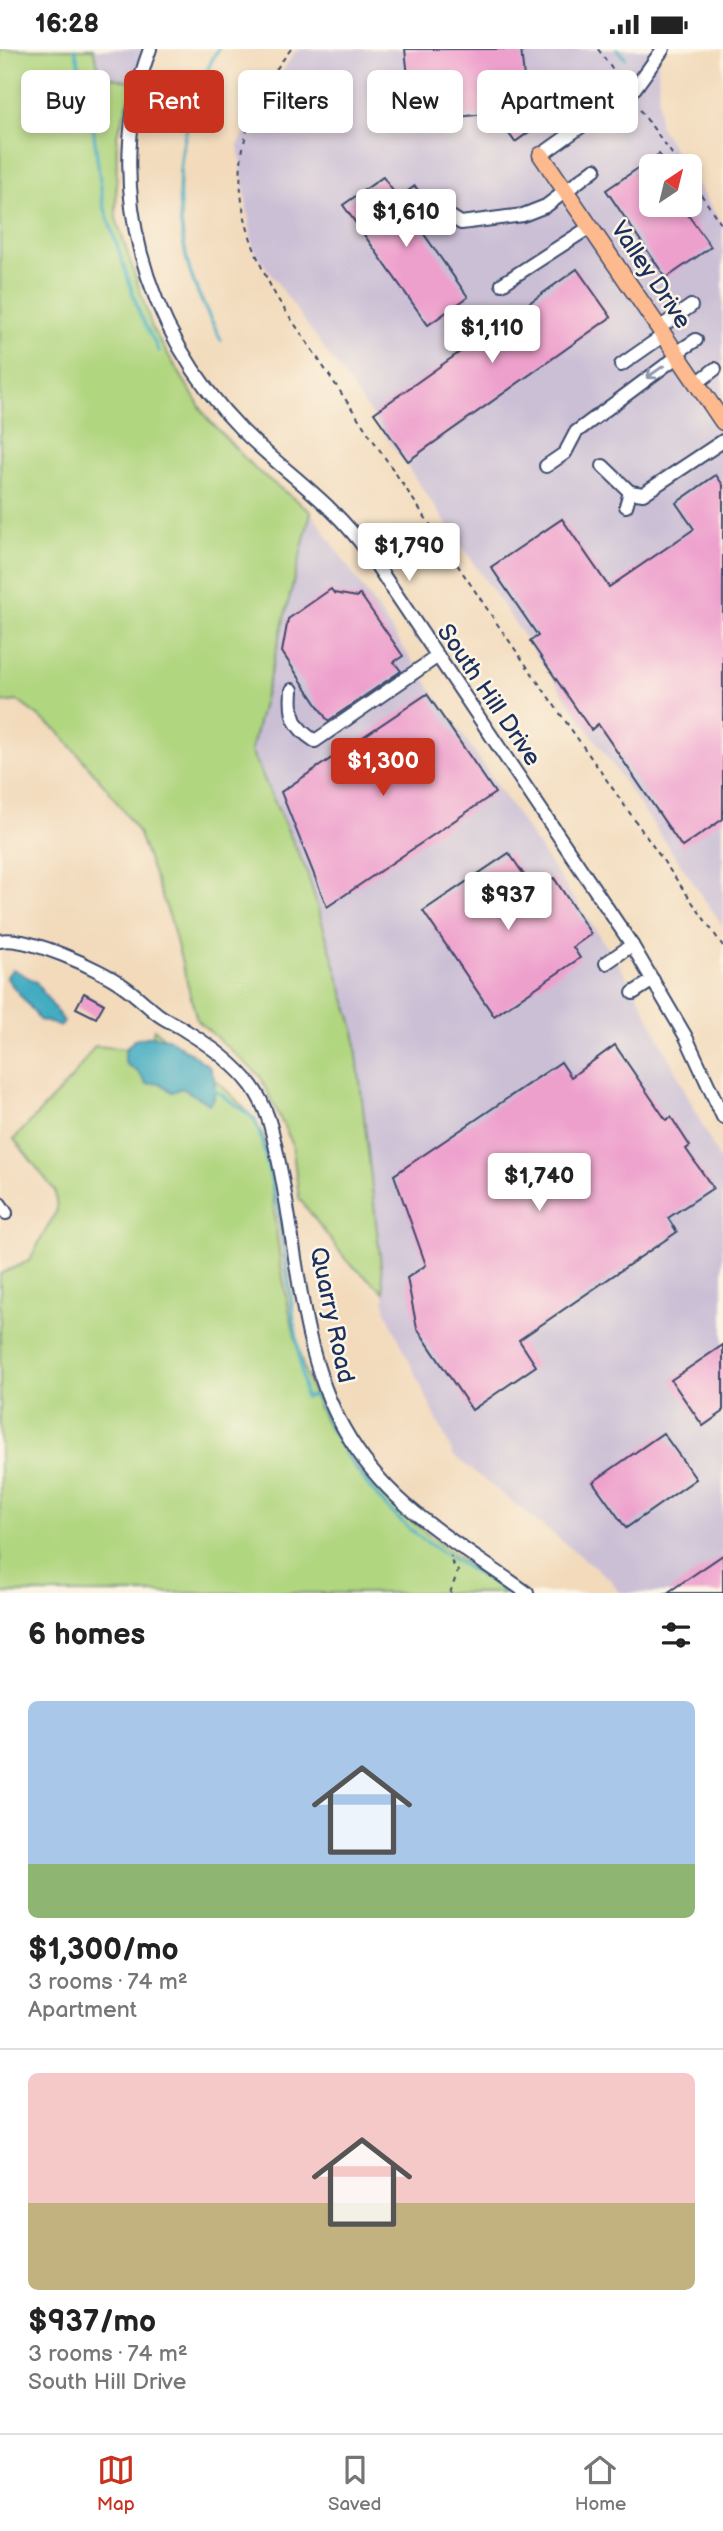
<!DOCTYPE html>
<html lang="en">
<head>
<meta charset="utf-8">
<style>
	:root { --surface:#fff; --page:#f2f2f2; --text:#222; --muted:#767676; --line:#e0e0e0; --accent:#c8321e }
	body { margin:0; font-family:"Balsamiq Sans",sans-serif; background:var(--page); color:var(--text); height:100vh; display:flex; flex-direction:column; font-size:26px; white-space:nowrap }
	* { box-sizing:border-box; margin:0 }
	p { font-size:23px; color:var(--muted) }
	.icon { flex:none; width:38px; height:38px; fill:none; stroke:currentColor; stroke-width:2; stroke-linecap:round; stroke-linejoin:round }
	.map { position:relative; height:1544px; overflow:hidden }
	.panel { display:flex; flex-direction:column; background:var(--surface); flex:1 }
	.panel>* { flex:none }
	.hud { position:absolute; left:21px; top:21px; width:682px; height:63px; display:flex; gap:14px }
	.needle { width:46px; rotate:35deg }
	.controls { position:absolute; left:639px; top:105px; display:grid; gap:14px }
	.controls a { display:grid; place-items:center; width:63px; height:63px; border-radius:10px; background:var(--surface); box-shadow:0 4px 10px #0003; font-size:35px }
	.price { position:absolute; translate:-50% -60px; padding:0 16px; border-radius:7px; background:#fff; color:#222; font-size:23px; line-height:46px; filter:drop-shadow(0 2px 4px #0008) }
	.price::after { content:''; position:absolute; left:50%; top:42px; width:21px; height:16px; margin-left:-10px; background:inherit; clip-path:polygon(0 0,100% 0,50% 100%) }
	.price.active { background:var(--accent); color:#fff }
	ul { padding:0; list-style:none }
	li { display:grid; align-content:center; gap:14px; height:371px; padding:0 28px }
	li+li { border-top:2px solid var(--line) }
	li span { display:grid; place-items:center; height:217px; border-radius:10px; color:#555 }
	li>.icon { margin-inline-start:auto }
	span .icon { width:126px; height:126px; fill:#fffc; stroke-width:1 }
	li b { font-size:30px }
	h2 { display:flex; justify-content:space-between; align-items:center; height:84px; padding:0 28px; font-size:30px }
	.tag { padding:0 24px; border-radius:10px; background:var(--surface); box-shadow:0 4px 10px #0003; font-size:24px; line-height:63px }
	.tag.active { background:var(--accent); color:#fff }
	.status { display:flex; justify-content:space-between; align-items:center; height:49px; padding:0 35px; background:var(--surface); direction:ltr }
	.status svg { height:19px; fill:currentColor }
	.dock { display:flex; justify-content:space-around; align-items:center; height:98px; border-top:2px solid var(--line); background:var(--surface); font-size:19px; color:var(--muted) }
	.dock a { display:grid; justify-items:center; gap:4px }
	.dock .active { color:var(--accent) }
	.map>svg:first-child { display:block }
</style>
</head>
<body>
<div class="status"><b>16:28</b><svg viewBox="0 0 49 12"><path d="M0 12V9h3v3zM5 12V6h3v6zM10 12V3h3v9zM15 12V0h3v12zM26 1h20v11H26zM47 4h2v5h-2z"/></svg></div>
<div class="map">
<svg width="723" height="1544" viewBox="0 0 723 1544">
	<rect width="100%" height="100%" fill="#fcf5e5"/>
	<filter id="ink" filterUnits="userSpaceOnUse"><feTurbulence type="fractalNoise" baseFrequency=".0143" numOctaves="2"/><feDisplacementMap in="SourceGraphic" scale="14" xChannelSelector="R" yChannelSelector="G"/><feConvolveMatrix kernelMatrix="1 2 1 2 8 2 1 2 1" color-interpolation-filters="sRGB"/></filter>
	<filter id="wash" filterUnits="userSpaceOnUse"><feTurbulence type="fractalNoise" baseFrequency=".00686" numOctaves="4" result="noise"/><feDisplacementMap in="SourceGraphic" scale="28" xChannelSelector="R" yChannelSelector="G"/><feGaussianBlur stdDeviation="1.57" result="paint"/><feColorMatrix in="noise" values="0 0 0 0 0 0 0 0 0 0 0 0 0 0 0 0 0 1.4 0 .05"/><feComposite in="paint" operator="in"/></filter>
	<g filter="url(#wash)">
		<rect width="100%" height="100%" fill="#f2dabb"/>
		<g fill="#cbbfd5">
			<path d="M93 0H148L135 34 101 26Z"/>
			<path d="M301 0H658L659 76 685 117H651V156H690V124L723 177V877L371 365 253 200 238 96 294 4Z"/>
			<path d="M311 463 634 938 723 1118V1544H619L611 1531 454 1407 386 1263 354 980 307 823 251 702Z"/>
		</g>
		<g fill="#b1d680" stroke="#66826f" stroke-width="2">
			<path d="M0 0H93L101 26 135 34 117 86 116 169 153 281 207 369 255 420 311 463 251 702 307 823 354 980 384 1243 347 1212 299 1149 292 1094 260 1027 197 971 170 869 138 783 107 739 58 682 18 652 0 654Z"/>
			<path d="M154 980C183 1005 254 1056 265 1092 272 1116 272 1145 275 1171 282 1232 297 1322 327 1375 370 1449 439 1495 507 1544H0V1225L29 1212 57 1161 55 1142 14 1090 71 1030 95 997 149 1002Z"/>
		</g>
		<g fill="#42acc1" stroke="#2e6e90" stroke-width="2">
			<path d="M13 920 36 933 64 973 61 977 39 971C29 954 17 944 6 928Z"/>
			<path d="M151 987 168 989 209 1017 215 1031 214 1049 209 1055 182 1039 172 1043 160 1034 147 1035 139 1024 125 1014V1001L134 991Z"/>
		</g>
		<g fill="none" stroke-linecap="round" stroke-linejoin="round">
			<g stroke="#42acc1" stroke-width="3.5">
				<path d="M75 0 92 70 103 154 140 266 159 302"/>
				<path d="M218 0C181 66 171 133 186 207 192 237 208 264 221 291"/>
				<path d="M617 0 625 9"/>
				<path d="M212 1039 255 1070 261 1089 278 1159 305 1348 317 1346C334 1396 372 1448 412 1482 441 1506 477 1523 508 1544"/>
			</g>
		</g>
		<g id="blocks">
			<g fill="#eea0cd">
				<path d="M405 0H521L526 48 543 37 560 61 515 93 494 64 413 73Z"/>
				<path d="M659 105 668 117H651V156H697L686 163 711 198 666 229 606 141Z"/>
				<path d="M383 128 398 149 415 137 424 150 407 161 468 248 428 276 343 156Z"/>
				<path d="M577 220 611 268 408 412 374 364Z"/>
				<path d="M716 426 723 436V770L682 798 598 675 591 681 530 592 538 587 491 518 562 470 609 538 694 480 676 454Z"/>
				<path d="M331 540 334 544 357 548 360 545 403 607 394 613 401 622 328 672 282 603 288 570Z"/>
				<path d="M427 645 495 744 327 858 281 743Z"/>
				<path d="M509 804 535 842 554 829 591 885 573 898 580 909 494 967 423 862Z"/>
				<path d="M84 944 104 955 96 969 76 959Z"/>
				<path d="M615 996 666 1071 671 1068 690 1097 686 1100 713 1139 668 1169 677 1183 519 1291 536 1317 472 1361 417 1279 407 1229 426 1216 394 1126 561 1013 571 1028Z"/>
				<path d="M723 1296V1363L703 1377 671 1331Z"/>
				<path d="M663 1384 696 1430 626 1479 593 1433Z"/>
				<path d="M723 1506V1544H667Z"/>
			</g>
		</g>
	</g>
	<g filter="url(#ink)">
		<use href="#blocks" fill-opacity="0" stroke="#3b496c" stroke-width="2"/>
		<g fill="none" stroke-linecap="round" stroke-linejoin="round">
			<defs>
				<g id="minor">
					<path d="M150 0C100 133 144 281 242 381 284 423 332 453 367 502L632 896 686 988 723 1068"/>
					<path d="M581 44 597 66"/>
					<path d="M541 106 635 39 663 0"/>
					<path d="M437 159 461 174 523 166 546 157 595 120"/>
					<path d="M502 235 590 178"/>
					<path d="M659 279 691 257"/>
					<path d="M676 304 696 291"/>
					<path d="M621 316 664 286"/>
					<path d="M697 334 715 320"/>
					<path d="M546 417 565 404 576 383 678 307"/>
					<path d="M603 417 630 443"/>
					<path d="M626 457 630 443 643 445 723 392"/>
					<path d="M292 641C290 667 293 678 315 692L438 607"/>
					<path d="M0 892C25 886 101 920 122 936 134 944 144 954 155 963 164 971 176 975 186 982 209 996 234 1014 251 1036 269 1060 273 1086 279 1114 298 1202 299 1301 344 1380 388 1459 457 1493 527 1544"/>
					<path d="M606 914 632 896"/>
					<path d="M633 944 653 931"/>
					<path d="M0 1155 6 1164"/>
				</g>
				<path id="major" d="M541 106 723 373"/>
			</defs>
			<use href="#minor" stroke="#3b496c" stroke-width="16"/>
			<use href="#major" stroke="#3b496c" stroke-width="19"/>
			<g stroke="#3b496c" stroke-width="2" stroke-dasharray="5 5" stroke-linecap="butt">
				<path d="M291 0C225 85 227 158 277 249L498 576 723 897"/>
				<path d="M598 0 622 34"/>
				<path d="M634 53 681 117"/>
				<path d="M690 129 723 178"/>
				<path d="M450 1544 458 1522 450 1511 451 1507"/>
			</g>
			<use href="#minor" stroke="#fff" stroke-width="12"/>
			<use href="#major" stroke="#fcba8e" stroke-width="16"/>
		</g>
		<defs><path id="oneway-shaft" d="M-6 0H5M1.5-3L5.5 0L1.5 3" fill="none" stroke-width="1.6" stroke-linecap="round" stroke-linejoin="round" transform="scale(1.75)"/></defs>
		<use stroke="#8d97ae" href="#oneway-shaft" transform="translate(655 323) rotate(145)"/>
	</g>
	<g text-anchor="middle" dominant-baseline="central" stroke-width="5" stroke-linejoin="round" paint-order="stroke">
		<g font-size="24" fill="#1b2f5e" stroke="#fcf5e5">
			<text transform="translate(651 226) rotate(56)">Valley Drive</text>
			<text transform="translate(489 646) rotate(56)">South Hill Drive</text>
			<text transform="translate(332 1266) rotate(78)">Quarry Road</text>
		</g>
	</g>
</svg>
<div class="controls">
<a><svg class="needle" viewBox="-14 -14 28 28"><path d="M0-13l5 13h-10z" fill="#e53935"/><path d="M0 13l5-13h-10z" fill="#767676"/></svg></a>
</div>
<b class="price" style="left:406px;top:200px">$1,610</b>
<b class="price" style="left:492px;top:316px">$1,110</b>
<b class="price" style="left:409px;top:534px">$1,790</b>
<b class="price active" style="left:383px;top:749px">$1,300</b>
<b class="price" style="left:508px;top:883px">$937</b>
<b class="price" style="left:539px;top:1164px">$1,740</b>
<div class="hud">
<a class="tag">Buy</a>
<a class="tag active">Rent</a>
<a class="tag">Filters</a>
<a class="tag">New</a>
<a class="tag">Apartment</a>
</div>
</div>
<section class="panel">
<h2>6 homes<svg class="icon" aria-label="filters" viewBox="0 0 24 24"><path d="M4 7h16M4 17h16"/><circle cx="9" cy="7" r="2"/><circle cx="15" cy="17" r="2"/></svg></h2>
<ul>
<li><span style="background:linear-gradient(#a9c7e8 75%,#8fb573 0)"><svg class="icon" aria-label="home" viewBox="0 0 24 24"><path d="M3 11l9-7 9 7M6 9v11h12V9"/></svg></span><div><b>$1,300/mo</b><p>3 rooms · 74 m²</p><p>Apartment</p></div></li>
<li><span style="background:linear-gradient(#f6c9c9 60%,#c2b280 0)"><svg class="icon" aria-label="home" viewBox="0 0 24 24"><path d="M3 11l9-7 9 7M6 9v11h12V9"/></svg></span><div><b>$937/mo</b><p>3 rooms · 74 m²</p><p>South Hill Drive</p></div></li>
</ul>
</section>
<nav class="dock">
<a class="active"><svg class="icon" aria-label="map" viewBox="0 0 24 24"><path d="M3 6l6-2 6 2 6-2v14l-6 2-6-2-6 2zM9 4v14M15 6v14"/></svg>Map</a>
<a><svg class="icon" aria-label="saved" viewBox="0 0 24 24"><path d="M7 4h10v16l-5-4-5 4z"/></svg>Saved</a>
<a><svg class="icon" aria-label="home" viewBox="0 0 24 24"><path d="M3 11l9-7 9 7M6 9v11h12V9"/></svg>Home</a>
</nav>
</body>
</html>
